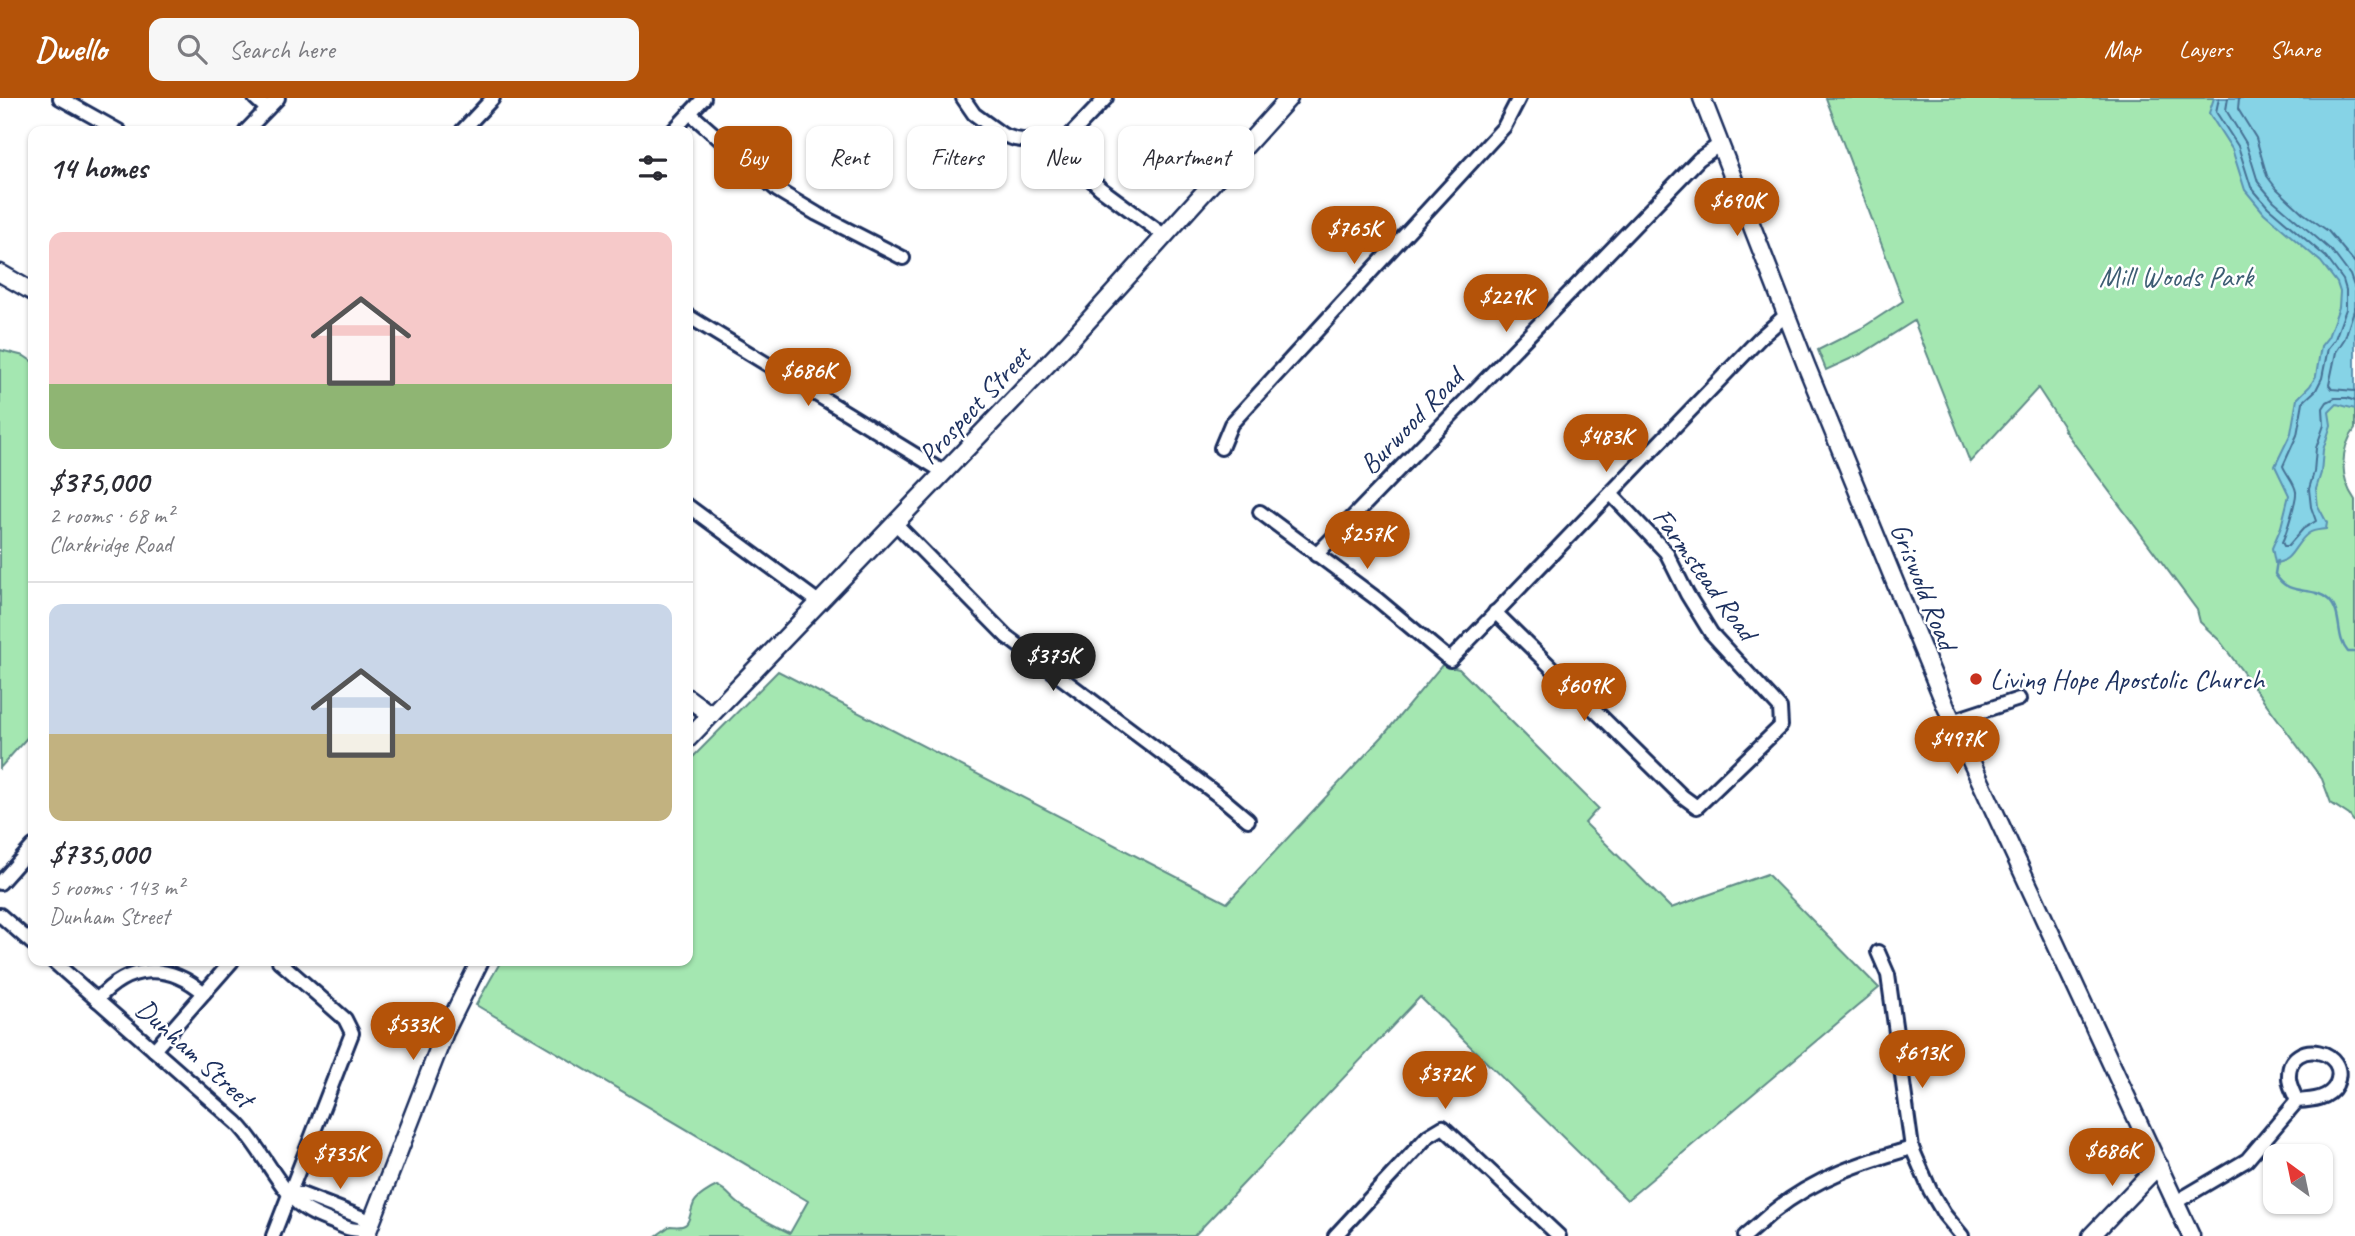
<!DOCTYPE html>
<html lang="en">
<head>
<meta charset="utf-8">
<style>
	:root { --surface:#fff; --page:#f7f7f7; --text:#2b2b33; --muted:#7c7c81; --line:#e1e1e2; --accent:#b45309 }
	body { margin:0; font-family:Caveat,sans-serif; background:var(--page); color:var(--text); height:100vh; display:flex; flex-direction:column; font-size:26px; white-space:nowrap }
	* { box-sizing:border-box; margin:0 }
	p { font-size:23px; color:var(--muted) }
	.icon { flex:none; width:38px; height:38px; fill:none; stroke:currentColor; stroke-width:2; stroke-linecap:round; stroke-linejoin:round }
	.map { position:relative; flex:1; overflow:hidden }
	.panel { position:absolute; left:28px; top:28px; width:665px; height:840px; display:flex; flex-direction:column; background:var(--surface); border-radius:14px; box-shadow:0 2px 5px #0004 }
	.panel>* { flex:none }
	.hud { position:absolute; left:714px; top:28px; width:665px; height:63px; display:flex; gap:14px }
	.needle { width:46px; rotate:327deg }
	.controls { position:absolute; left:2263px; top:1046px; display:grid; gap:14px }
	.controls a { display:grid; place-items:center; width:70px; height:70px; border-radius:14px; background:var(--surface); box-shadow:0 2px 5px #0004; font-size:35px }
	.price { position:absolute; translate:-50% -60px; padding:0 16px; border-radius:24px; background:var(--accent); color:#fff; font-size:23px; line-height:46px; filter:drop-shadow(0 2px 4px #0008) }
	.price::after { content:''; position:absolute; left:50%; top:42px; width:21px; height:16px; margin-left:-10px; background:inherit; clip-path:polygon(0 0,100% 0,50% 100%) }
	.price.on { background:#222; color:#fff }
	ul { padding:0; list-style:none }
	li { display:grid; align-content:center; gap:14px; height:371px; padding:0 21px }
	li+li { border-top:2px solid var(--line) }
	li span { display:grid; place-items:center; height:217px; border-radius:14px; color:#555 }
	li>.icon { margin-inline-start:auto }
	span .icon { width:126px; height:126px; fill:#fffc; stroke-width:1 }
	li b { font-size:30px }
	h2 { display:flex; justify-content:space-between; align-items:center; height:84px; padding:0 21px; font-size:30px }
	.chip { padding:0 24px; border-radius:14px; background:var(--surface); box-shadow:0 2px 5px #0004; font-size:24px; line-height:63px }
	.chip.on { background:var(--accent); color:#fff }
	header { display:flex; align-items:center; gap:42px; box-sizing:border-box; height:98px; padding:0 35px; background:var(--accent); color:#fff }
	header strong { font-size:33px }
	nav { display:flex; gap:38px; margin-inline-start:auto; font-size:24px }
	.search { width:490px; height:63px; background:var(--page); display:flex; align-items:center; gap:18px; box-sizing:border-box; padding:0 24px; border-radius:14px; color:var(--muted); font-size:26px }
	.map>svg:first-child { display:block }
</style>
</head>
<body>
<header>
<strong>Dwello</strong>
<div class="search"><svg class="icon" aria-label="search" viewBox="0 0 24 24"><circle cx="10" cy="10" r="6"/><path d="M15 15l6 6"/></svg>Search here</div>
<nav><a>Map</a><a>Layers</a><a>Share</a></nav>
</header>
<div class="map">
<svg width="2355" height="1138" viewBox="0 0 2355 1138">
	<rect width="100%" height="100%" fill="#fff"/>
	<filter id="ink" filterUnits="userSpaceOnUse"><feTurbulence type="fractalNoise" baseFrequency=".0143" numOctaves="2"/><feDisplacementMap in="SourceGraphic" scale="14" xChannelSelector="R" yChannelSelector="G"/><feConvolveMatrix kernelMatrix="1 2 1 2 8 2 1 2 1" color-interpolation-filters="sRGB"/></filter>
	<g filter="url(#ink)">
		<g fill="#a4e7b1" stroke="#608b88" stroke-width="2">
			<path d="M1826 0H2355V331C2339 352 2340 381 2355 402V725L2349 717 2331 705 2322 681 2219 542 2200 524 2197 512 2064 332 2065 331 2038 290 1970 364 1914 223 1863 255 1826 272 1818 252 1862 230 1903 203Z"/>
			<path d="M0 252 24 258 33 264V633L0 670Z"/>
			<path d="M1442 567 1459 571 1598 710 1585 725 1671 810 1767 776 1879 890 1627 1102 1420 899 1194 1138H656L670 1128C693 1131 687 1121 694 1105 697 1099 710 1091 717 1088 727 1092 731 1100 739 1106 755 1118 773 1127 790 1135L808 1103 476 907 501 863H688V664L778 573 1227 805 1382 639Z"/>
		</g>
		<path fill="#86d3e6" stroke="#5b91b0" stroke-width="2" d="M2214 0H2355V311L2337 306 2329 314 2331 327 2323 352 2321 375 2316 391 2318 408 2327 425 2326 431C2320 432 2314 432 2309 435 2294 445 2293 464 2275 465L2272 450 2281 429 2289 397 2275 368 2291 335 2297 301 2310 288 2316 278 2321 248 2328 239 2339 209 2340 194 2337 185 2321 164 2264 115 2245 92 2232 51 2209 15Z"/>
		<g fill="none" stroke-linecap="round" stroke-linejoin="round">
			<g stroke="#467194" stroke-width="2">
				<path d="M2219 0 2216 14 2238 48 2251 89 2268 109 2326 159 2343 182 2346 192V211L2335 241 2328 250 2322 280 2316 292 2303 304 2297 337 2283 368C2286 376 2295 385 2296 394 2297 400 2286 437 2282 444L2284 448H2288L2303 431 2316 423 2311 409 2309 391 2314 374 2316 350 2324 327 2323 310 2327 304 2335 300H2347L2355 303"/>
				<path d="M2228 0 2226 12 2246 45 2258 84 2274 103 2332 153 2350 177 2355 191"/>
				<path d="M2239 0 2238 11 2256 40 2267 78 2276 90 2303 115 2328 133 2355 165"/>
				<path d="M2355 209 2345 240 2336 254 2329 287 2332 291 2355 293"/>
			</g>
			<path stroke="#5b91b0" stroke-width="2.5" d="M2277 463 2275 476C2290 501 2312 486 2329 502 2343 516 2335 539 2348 554H2355"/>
			<defs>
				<g id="street">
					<path d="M60 0 119 33"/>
					<path d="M255 0 267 11"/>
					<path d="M963 0 974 16 1003 37 1015 41 1048 46 1058 50 1100 90 1165 138"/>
					<path d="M690 15 777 92 817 116 903 160"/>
					<path d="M246 33 278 0"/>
					<path d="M462 33 493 0"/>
					<path d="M673 33 704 0"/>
					<path d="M1058 50 1106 0"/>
					<path d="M688 218 945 375"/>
					<path d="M1221 350 1231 326 1504 29 1519 0"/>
					<path d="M688 408 820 505"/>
					<path d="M1260 414 1377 501 1450 562 1761 239 1786 217"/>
					<path d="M896 426 1007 539 1223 701 1248 722"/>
					<path d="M1316 457 1699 61 1720 46"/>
					<path d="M1495 514 1682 698 1697 709 1781 628 1780 610 1711 535 1687 496 1666 454 1611 396"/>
					<path d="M1952 623 2019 601"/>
					<path d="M0 785 33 748"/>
					<path d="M0 817 33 846"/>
					<path d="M1878 854 1888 877 1912 1050 1930 1092 1944 1116 1962 1138"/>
					<path d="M53 863 237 1025C260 1048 273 1080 295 1103 305 1113 320 1119 333 1124 346 1130 354 1134 369 1131L363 1120 301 1096H291"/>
					<path d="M97 902C128 866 168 864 204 895"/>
					<path d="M154 952 232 863"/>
					<path d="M2176 1104 2247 1062 2297 1003C2294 995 2288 986 2289 977 2289 939 2352 951 2336 987 2329 1001 2312 1002 2297 1003"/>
					<path d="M273 1138 352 935 345 921 279 863"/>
					<path d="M1335 1138 1428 1038 1443 1029 1559 1138"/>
					<path d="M1745 1138C1755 1130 1764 1121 1774 1113 1815 1080 1863 1064 1912 1050"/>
				</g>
				<g id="secondary">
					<path d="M1702 0 1806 267 1946 609 2191 1138"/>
					<path d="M0 175 33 194"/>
					<path d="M688 600 711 617"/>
					<path d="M688 641 1068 245 1289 0"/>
					<path d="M366 1138 445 934 480 863"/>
					<path d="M2091 1138 2159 1067"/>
				</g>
			</defs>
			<use href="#street" stroke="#1b2f5e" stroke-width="18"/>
			<use href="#secondary" stroke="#1b2f5e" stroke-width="21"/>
			<use href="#street" stroke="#fff" stroke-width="12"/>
			<use href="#secondary" stroke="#fff" stroke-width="16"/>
		</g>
	</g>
	<circle fill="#c8321e" stroke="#fff" stroke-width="2.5" cx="1976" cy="581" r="7"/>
	<g text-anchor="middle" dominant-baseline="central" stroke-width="5" stroke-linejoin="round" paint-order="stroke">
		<g font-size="28" fill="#3d5d73" stroke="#fff">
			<text x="2176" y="178">Mill Woods Park</text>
		</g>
		<g font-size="28" fill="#1b2f5e" stroke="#fff">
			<text transform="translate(974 307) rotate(-47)">Prospect Street</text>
			<text transform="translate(1411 323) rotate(-46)">Burwood Road</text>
			<text transform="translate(1705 476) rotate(54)">Farmstead Road</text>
			<text transform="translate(1924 488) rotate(68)">Griswold Road</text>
			<text transform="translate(195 955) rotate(42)">Dunham Street</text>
		</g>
		<g font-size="28" fill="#1b2f5e" stroke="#fff" text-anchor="start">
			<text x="1990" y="581">Living Hope Apostolic Church</text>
		</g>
	</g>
</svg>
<div class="controls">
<a><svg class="needle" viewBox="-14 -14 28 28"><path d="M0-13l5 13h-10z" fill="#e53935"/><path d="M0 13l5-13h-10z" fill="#7c7c81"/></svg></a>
</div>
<b class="price" style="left:1737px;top:140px">$690K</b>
<b class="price" style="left:1354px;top:168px">$765K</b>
<b class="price" style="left:1506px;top:236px">$229K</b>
<b class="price" style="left:808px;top:310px">$686K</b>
<b class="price" style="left:1606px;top:376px">$483K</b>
<b class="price" style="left:1367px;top:473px">$257K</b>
<b class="price on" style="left:1053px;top:595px">$375K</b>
<b class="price" style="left:1584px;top:625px">$609K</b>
<b class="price" style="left:1957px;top:678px">$497K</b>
<b class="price" style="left:413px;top:964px">$533K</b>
<b class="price" style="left:1922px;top:992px">$613K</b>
<b class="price" style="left:1445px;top:1013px">$372K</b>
<b class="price" style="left:2112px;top:1090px">$686K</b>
<b class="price" style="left:340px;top:1093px">$735K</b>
<div class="hud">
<a class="chip on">Buy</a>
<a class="chip">Rent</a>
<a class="chip">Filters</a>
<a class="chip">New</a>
<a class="chip">Apartment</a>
</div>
<section class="panel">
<h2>14 homes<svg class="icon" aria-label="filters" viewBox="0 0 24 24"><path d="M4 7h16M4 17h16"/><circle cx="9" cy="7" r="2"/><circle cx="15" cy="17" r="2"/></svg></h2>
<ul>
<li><span style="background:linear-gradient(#f6c9c9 70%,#8fb573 0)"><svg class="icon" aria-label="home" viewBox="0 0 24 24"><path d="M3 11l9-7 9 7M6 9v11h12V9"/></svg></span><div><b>$375,000</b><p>2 rooms · 68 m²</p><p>Clarkridge Road</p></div></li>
<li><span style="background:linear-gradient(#c9d6e8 60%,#c2b280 0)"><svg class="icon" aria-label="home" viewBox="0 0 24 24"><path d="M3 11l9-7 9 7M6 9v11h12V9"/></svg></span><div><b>$735,000</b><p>5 rooms · 143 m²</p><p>Dunham Street</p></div></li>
</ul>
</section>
</div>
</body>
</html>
